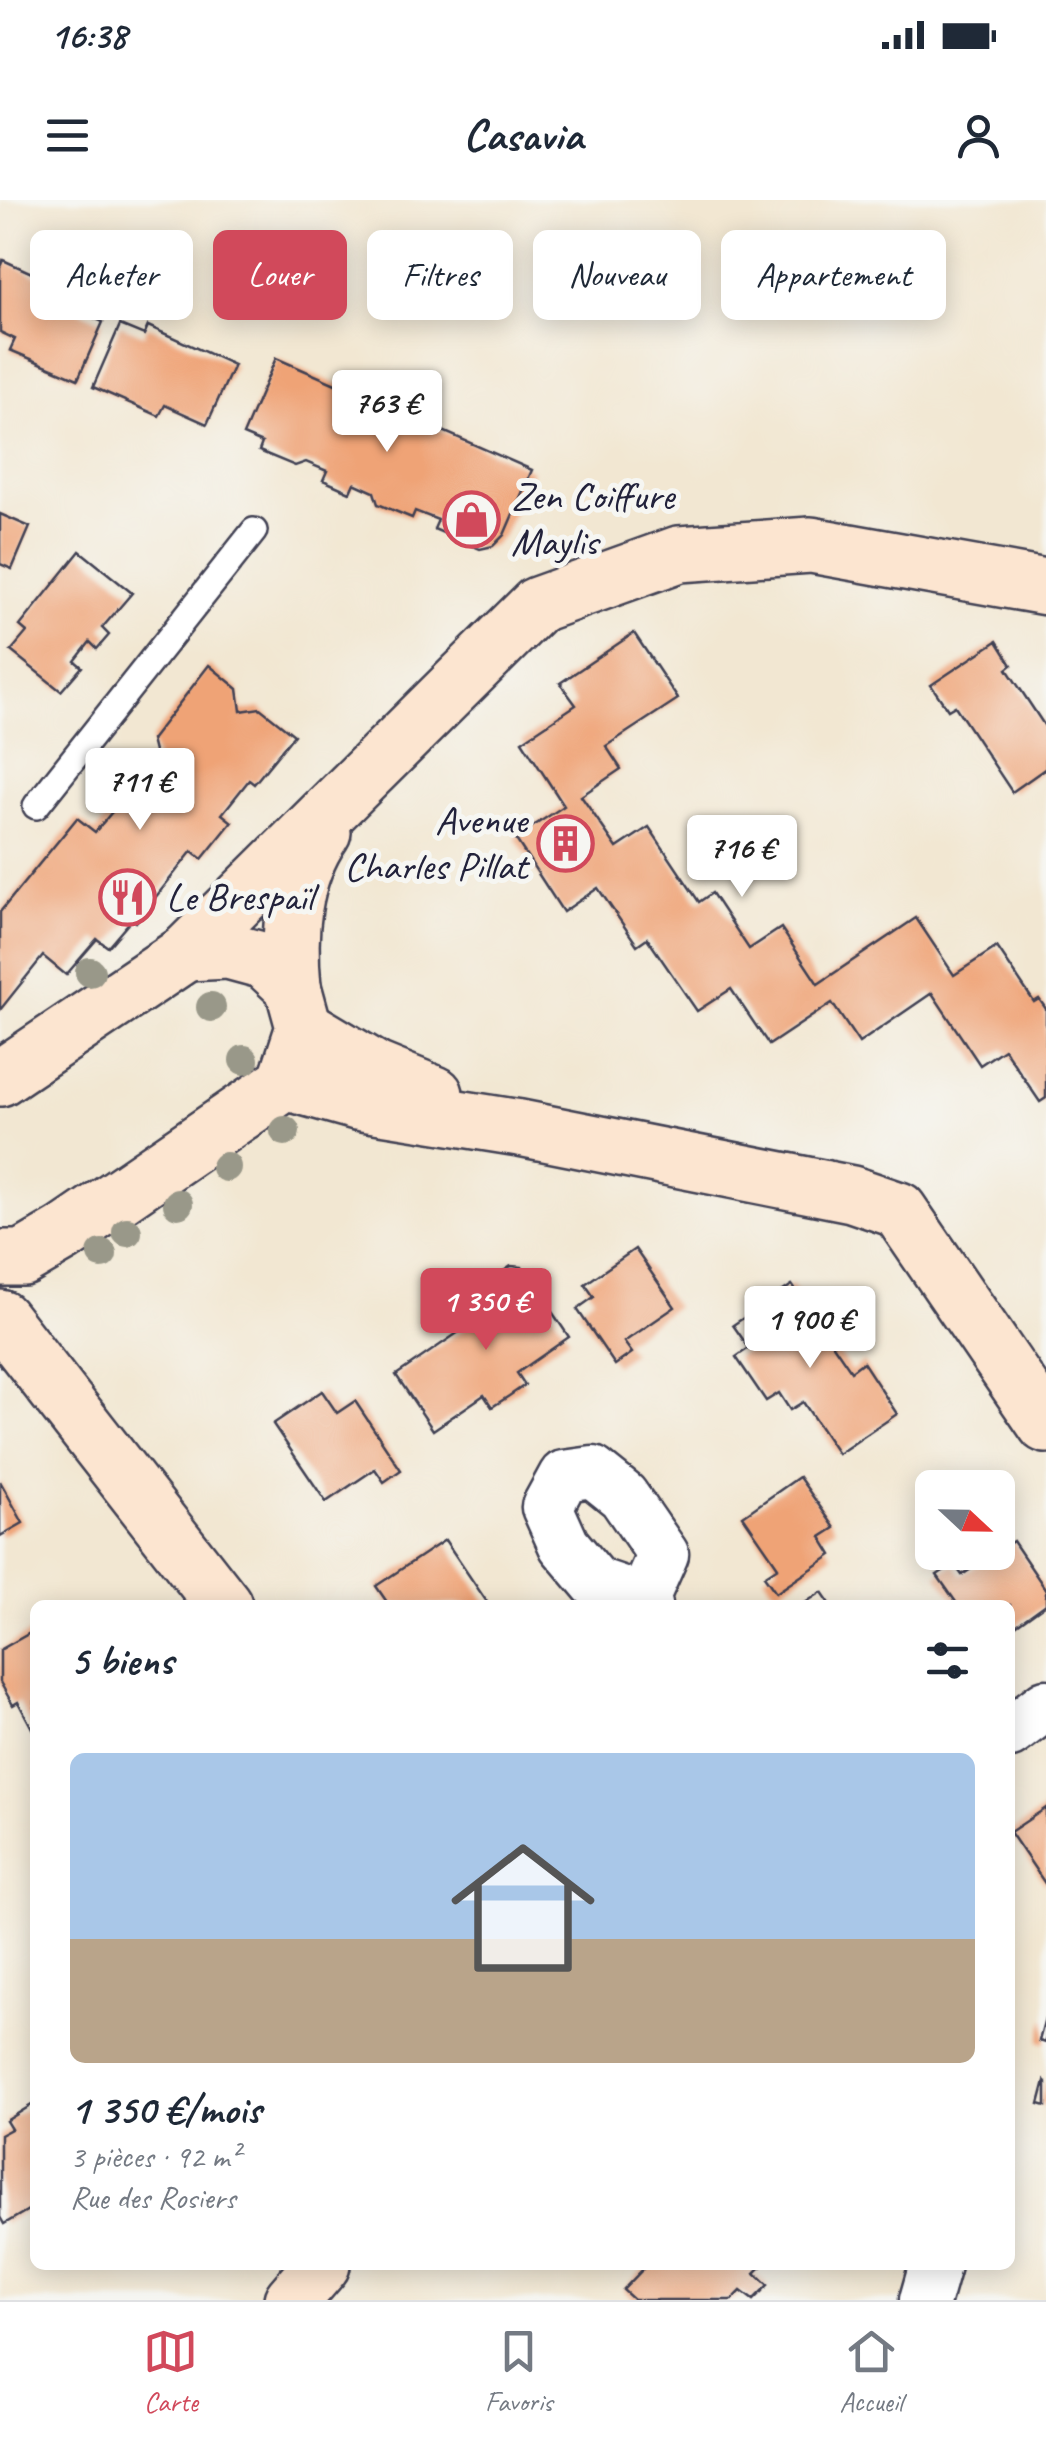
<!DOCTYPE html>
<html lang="fr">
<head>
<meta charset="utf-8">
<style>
	:root { --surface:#fff; --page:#f6f6f7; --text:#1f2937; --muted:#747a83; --line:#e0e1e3; --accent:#d1495b }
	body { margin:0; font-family:Caveat,sans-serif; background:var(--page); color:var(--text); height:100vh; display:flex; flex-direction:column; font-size:38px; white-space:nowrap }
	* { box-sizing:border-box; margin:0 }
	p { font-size:32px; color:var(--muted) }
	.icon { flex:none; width:55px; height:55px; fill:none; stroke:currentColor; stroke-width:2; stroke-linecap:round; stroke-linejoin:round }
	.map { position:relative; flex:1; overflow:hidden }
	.sheet { position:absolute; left:30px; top:1400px; width:985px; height:670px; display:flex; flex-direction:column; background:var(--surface); border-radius:15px; box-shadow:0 5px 25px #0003 }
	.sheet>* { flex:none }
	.banner { position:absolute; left:30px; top:30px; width:988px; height:90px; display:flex; gap:20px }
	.needle { width:65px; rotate:112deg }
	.controls { position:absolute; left:915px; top:1270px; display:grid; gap:20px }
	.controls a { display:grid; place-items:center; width:100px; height:100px; border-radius:15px; background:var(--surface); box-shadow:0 5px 25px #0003; font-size:50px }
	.price { position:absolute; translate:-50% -85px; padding:0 22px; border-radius:10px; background:#fff; color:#222; font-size:32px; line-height:65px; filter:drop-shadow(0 2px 5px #0008) }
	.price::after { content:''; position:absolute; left:50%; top:60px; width:30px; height:22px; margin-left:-15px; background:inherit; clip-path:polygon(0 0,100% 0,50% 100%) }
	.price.on { background:var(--accent); color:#fff }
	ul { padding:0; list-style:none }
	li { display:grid; align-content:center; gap:20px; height:530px; padding:0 40px }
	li+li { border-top:2px solid var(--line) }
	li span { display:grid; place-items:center; height:310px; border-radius:15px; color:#555 }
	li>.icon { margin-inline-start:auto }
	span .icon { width:180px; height:180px; fill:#fffc; stroke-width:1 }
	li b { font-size:42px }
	h2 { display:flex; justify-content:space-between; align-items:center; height:120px; padding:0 40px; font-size:42px }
	.pill { padding:0 35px; border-radius:15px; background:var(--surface); box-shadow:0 5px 25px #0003; font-size:35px; line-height:90px }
	.pill.on { background:var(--accent); color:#fff }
	.status { display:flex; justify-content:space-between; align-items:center; height:70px; padding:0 50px; background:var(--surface); direction:ltr }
	.status svg { height:28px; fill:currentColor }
	header { display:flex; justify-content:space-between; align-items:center; height:130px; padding:0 40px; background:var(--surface); font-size:45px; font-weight:700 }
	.tab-bar { display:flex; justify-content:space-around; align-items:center; height:140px; border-top:2px solid var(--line); background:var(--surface); font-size:28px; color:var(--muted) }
	.tab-bar a { display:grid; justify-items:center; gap:5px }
	.tab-bar .on { color:var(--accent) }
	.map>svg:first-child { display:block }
</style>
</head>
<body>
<div class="status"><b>16:38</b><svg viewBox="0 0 49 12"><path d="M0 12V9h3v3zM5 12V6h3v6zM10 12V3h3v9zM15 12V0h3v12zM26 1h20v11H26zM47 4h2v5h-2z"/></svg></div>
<header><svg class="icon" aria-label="menu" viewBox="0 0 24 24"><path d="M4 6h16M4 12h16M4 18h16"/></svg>Casavia<svg class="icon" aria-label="person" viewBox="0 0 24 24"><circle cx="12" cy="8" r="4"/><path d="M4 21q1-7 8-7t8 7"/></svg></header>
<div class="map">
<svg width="1046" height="2100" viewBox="0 0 1046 2100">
	<rect width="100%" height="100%" fill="#f6f6f2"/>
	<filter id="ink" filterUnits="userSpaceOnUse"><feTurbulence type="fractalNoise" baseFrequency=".01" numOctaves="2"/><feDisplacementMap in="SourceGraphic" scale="20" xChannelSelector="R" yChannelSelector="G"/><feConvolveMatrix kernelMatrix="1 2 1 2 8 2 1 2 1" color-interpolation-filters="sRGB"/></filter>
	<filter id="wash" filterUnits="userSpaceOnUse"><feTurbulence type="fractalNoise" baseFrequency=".0048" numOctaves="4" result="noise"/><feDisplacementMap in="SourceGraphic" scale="40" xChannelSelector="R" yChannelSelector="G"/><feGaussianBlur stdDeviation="2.25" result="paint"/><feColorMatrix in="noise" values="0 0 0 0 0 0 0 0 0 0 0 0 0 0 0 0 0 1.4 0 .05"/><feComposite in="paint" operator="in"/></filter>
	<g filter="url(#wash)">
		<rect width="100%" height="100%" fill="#f2e7d2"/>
		<g id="blocks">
			<g fill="#efa376">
				<path d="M3 60 85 97 79 111 103 122 78 179 10 150 15 139 0 132V67Z"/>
				<path d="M120 125 144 135 148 126 234 165 207 224 165 205 159 216 93 187Z"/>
				<path d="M276 158 532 270 504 335 493 346 480 349 434 329 438 320 415 311 412 318 378 304 374 292 354 283 350 292 323 280 327 271 306 262 295 266 259 251 262 243 243 235Z"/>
				<path d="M0 314 30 327 12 369 0 364Z"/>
				<path d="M80 351 132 393 102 428 109 435 97 449 90 442 75 461 82 467 61 491 11 451 27 432 20 426Z"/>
				<path d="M634 433 678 499 606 546 621 569 581 596 617 648 649 627 699 702 712 693 749 749 781 728 818 784 916 718 954 775 997 747 1034 802 1039 799 1046 809V898L1040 902 1004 849 980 865 932 793 859 843 832 803 769 845 731 789 697 811 647 738 637 745 598 688 563 712 515 638 564 606 522 541 576 505 560 483Z"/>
				<path d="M997 441 1012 465 1007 469 1046 528V568L1012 592 955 506 948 510 931 485Z"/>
				<path d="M209 465 238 489 241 511 260 508 294 535 254 584 249 580 222 614 232 622 202 659 192 651 136 722 132 719 108 747 97 739 66 775 43 756 0 810V712L77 618 95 632 156 560 151 540Z"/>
				<path d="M635 1049 675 1107 624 1142 632 1153 615 1165 577 1109 594 1097 585 1084Z"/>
				<path d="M511 1066 522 1067 569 1137 517 1173 525 1185 509 1196 492 1207 484 1195 433 1230 396 1175 503 1102 489 1081Z"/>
				<path d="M792 1085 851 1171 863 1162 897 1214 838 1254 803 1202 790 1210 779 1193 766 1201 736 1157 749 1148 733 1125Z"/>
				<path d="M322 1191 337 1213 355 1201 401 1270 384 1282 375 1269 326 1302 273 1224Z"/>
				<path d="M799 1277 835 1328 821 1337 832 1355 776 1393 764 1376 778 1367 743 1316Z"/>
				<path d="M0 1281 23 1323 0 1336Z"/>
				<path d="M445 1340 489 1405H389L376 1386Z"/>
				<path d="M1013 1341 1046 1390V1404L1010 1430V1405H958L937 1375 954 1364 962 1375Z"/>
				<path d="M822 1392 831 1405H802L814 1397Z"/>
				<path d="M30 1433 35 1442V1534L18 1502 13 1505 0 1482V1450Z"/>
				<path d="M1046 1608V1685L1010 1632Z"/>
				<path d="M1045 1819H1046V1843L1039 1841Z"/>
				<path d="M1045 1881 1046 1882V1906L1039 1904Z"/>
				<path d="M35 1903V2006L4 2024 0 2017V1935L11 1929 6 1921Z"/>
				<path d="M647 2065H763L755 2073 768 2085 753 2100 741 2091 732 2100H634L623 2090Z"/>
			</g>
		</g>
	</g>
	<g filter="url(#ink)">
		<use href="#blocks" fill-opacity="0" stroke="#414052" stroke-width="2.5"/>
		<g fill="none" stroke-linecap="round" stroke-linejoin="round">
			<defs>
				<path id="lane" d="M36 606 254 331"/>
				<g id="street">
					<path d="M643 1399 663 1354 623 1296 593 1272 564 1276 547 1307 564 1345 596 1383 643 1399 647 1405"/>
					<path d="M1010 1532 1046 1505"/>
					<path d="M925 2100 935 2065"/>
				</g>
				<g id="secondary">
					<path d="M293 787C288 734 291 678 323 632"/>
					<path d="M304 827 376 870 435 894"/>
					<path d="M0 878 186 753 537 405 679 354 811 345 1046 387"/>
					<path d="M286 882 357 902 520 928 852 994 899 1010 1046 1225"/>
					<path d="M0 1058H23L64 1034 286 882 304 827 293 787 265 761 228 751 186 753"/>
					<path d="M0 1118 224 1405"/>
					<path d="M292 2100 322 2065"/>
				</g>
			</defs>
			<use href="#lane" stroke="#414052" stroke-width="30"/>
			<use href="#street" stroke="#414052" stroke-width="55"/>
			<use href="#secondary" stroke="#414052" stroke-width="60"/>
			<use href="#lane" stroke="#fff" stroke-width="25"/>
			<use href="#street" stroke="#fff" stroke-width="50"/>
			<use href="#secondary" stroke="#fce5d0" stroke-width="55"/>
		</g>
		<g fill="#999889">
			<circle cx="90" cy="772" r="15"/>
			<circle cx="211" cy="807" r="15"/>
			<circle cx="244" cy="860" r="15"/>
			<circle cx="285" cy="931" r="15"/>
			<circle cx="226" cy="967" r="15"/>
			<circle cx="178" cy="1004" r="15"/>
			<circle cx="127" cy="1032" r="15"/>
			<circle cx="102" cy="1054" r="15"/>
		</g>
	</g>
	<defs>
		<symbol id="shop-ring" viewBox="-11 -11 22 22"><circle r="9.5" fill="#f6f6f2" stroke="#d1495b" stroke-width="1.5"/><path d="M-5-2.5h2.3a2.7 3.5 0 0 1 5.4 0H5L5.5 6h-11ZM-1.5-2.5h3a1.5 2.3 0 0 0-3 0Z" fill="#d1495b"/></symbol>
		<symbol id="building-ring" viewBox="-11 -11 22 22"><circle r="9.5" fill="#f6f6f2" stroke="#d1495b" stroke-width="1.5"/><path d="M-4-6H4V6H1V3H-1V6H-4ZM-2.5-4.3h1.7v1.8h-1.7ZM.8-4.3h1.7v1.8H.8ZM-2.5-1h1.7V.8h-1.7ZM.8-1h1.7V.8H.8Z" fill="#d1495b"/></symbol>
		<symbol id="restaurant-ring" viewBox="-11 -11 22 22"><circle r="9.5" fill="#f6f6f2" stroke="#d1495b" stroke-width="1.5"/><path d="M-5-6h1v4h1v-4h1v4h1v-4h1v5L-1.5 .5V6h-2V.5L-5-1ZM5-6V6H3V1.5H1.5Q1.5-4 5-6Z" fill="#d1495b"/></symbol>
	</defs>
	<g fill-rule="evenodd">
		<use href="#shop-ring" x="440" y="288" width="63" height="63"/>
		<use href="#building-ring" x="534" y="612" width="63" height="63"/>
		<use href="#restaurant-ring" x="96" y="666" width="63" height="63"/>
	</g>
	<g text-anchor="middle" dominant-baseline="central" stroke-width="10" stroke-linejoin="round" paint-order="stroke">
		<g font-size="40" fill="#22223b" stroke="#f6f6f2" text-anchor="start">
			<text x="511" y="296">Zen Coiffure<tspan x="511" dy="46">Maylis</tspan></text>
			<text x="527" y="620" text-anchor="end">Avenue<tspan x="527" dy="46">Charles Pillat</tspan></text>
			<text x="166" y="697">Le Brespaïl</text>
		</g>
	</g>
</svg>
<div class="controls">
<a><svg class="needle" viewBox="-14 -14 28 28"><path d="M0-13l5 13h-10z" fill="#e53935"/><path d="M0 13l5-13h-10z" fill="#747a83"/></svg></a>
</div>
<b class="price" style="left:387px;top:255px">763 €</b>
<b class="price" style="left:140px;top:633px">711 €</b>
<b class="price" style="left:742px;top:700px">716 €</b>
<b class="price on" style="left:486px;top:1153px">1 350 €</b>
<b class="price" style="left:810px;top:1171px">1 900 €</b>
<div class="banner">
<a class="pill">Acheter</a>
<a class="pill on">Louer</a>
<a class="pill">Filtres</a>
<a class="pill">Nouveau</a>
<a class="pill">Appartement</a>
</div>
<section class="sheet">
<h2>5 biens<svg class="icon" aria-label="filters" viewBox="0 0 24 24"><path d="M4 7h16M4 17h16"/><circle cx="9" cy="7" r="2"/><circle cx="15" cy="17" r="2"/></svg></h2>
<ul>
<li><span style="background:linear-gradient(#a9c7e8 60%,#b9a48a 0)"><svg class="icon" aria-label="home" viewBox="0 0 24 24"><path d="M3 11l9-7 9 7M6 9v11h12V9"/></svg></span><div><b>1 350 €/mois</b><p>3 pièces · 92 m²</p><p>Rue des Rosiers</p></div></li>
</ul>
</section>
</div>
<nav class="tab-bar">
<a class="on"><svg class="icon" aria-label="map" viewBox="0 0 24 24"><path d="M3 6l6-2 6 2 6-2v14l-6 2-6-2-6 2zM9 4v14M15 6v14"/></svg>Carte</a>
<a><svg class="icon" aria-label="saved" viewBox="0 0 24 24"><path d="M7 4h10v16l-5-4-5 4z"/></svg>Favoris</a>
<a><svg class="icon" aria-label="home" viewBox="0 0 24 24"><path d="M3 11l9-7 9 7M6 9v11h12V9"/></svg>Accueil</a>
</nav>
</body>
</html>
